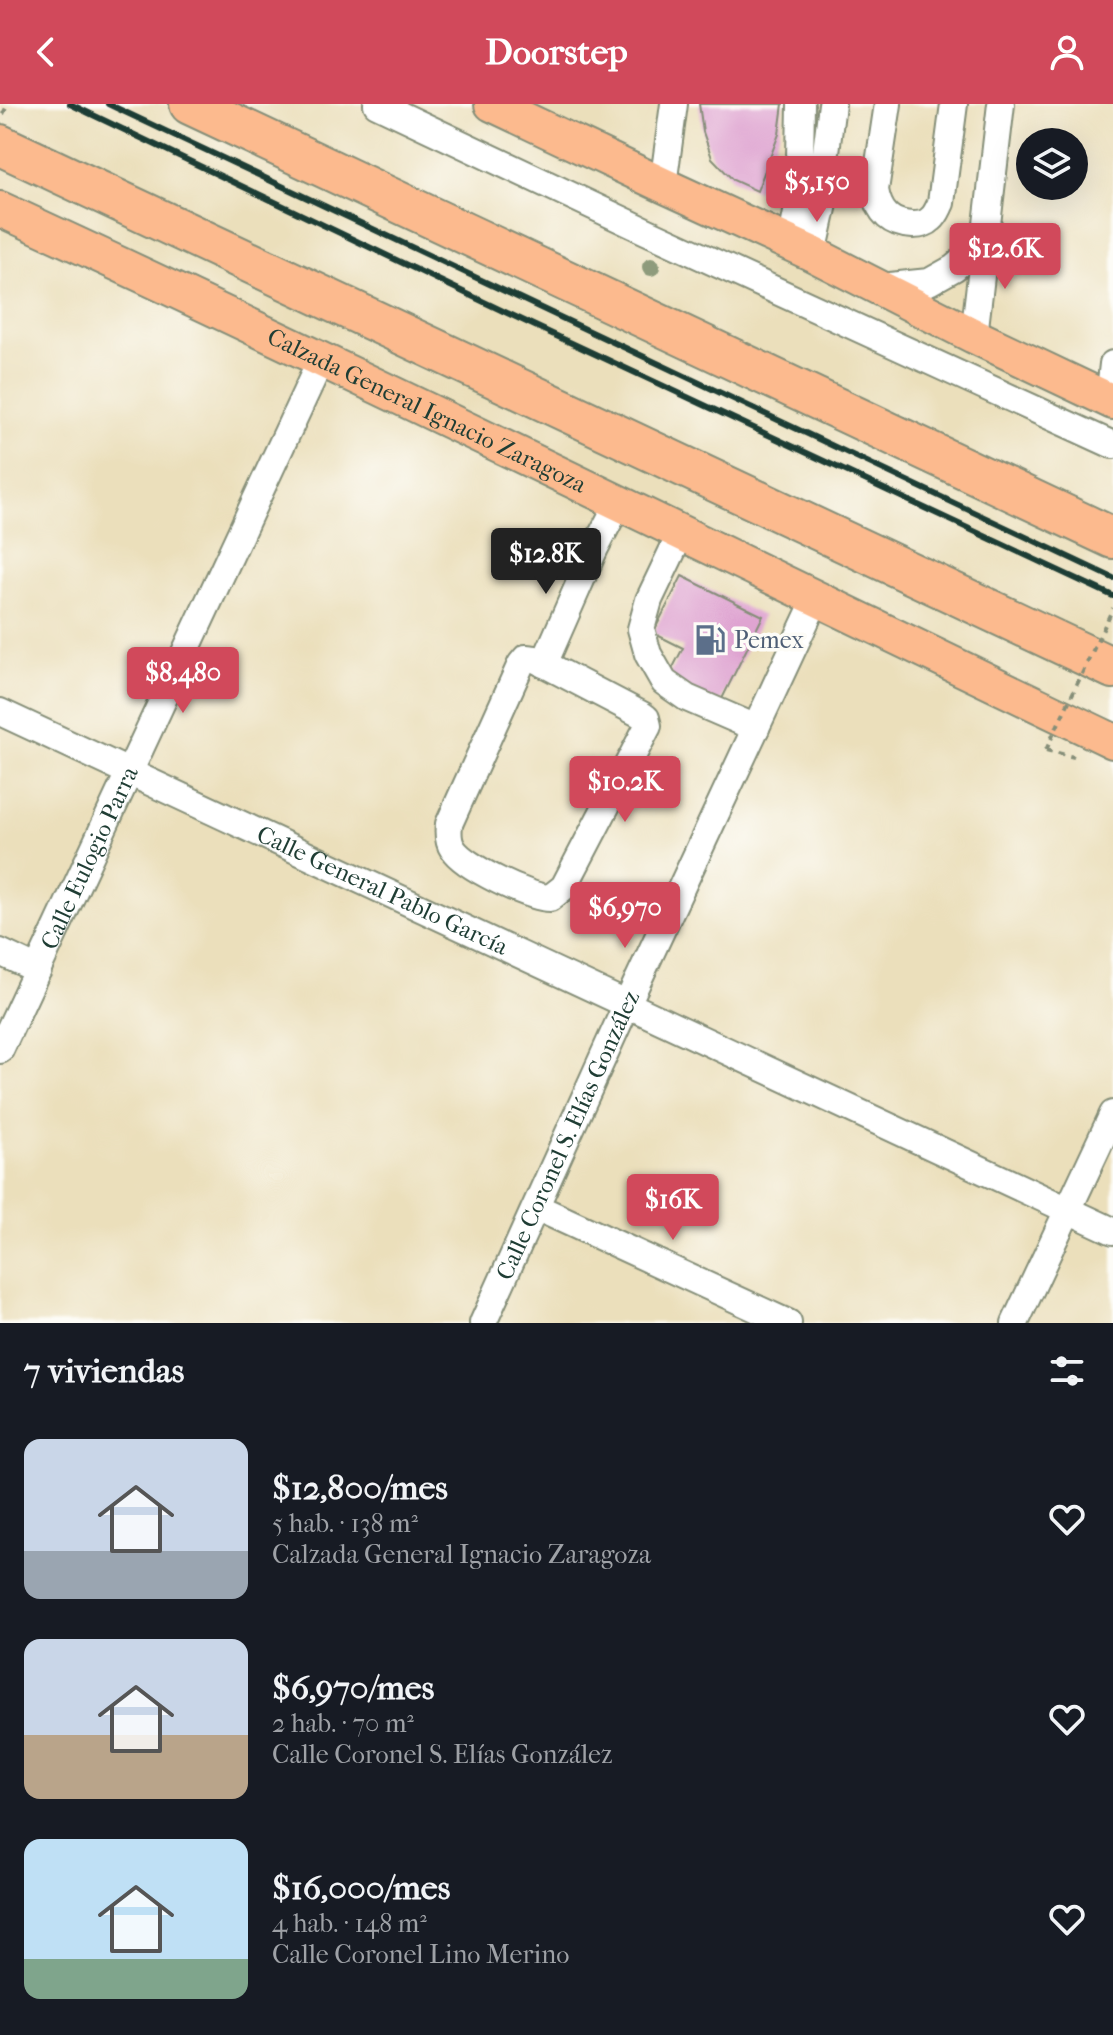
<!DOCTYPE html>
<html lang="es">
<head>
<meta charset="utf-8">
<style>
	:root { --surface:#171b24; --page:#242831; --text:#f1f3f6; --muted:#9ea1a6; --accent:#d1495b }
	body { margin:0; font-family:"IM FELL French Canon",serif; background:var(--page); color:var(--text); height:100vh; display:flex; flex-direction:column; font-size:30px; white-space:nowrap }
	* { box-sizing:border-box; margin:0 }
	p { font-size:26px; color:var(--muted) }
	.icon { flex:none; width:44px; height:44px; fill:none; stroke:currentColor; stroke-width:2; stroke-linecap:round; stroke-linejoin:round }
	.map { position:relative; height:1219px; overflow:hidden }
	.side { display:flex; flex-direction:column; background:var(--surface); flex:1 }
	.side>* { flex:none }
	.controls { position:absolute; left:1016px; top:24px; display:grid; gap:16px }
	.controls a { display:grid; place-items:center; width:72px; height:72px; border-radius:50%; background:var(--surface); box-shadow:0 8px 32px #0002; font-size:40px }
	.price { position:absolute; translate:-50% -68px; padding:0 18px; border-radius:8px; background:var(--accent); color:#fff; font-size:26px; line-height:52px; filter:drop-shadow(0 2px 4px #0008) }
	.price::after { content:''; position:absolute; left:50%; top:48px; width:24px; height:18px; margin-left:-12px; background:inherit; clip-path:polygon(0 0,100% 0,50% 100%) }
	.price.active { background:#222; color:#fff }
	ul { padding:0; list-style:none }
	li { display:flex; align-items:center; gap:24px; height:200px; padding:0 24px }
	li span { display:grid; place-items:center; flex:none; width:224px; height:160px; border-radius:16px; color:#555 }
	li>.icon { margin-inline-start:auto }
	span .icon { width:96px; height:96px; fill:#fffc; stroke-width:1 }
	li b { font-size:34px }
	h2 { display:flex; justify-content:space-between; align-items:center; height:96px; padding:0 24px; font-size:34px }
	header { display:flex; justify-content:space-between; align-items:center; height:104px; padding:0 24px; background:var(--accent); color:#fff; font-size:36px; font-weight:700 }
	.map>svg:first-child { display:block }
</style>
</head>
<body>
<header><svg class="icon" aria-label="back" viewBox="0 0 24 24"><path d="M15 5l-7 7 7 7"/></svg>Doorstep<svg class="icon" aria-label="person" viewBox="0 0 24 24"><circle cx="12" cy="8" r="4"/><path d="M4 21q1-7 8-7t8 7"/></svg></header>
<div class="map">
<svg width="1113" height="1219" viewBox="0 0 1113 1219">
	<rect width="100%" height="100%" fill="#fdfcf7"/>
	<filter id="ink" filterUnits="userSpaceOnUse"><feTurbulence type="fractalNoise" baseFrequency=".0125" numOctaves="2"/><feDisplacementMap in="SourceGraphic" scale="16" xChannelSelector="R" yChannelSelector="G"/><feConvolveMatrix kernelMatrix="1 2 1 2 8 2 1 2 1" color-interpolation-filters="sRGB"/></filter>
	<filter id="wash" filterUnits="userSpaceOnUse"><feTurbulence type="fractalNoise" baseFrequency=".006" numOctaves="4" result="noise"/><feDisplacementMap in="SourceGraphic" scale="32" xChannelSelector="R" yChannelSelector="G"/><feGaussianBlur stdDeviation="1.8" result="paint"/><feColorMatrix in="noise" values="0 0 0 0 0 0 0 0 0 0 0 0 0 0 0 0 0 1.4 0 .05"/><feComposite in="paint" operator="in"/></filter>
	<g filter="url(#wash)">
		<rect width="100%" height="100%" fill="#ebdfbb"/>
		<g id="blocks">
			<g fill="#dfa4d1">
				<path d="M699 0H783L779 30 757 87 733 76 712 54 703 28Z"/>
				<path d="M682 472 763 512 719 601 667 575 683 544 653 529Z"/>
			</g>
		</g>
	</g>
	<g filter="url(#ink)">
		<use href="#blocks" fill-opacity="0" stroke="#858e78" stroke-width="2"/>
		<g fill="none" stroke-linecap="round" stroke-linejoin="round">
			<defs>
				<g id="minor">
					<path d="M377 0 646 127 1113 341"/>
					<path d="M888 0 875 86C879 109 890 120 913 121 920 121 926 120 931 115 936 111 938 105 941 99L954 0"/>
					<path d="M663 81 674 0"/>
					<path d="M791 140 803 77 800 54 801 0"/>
					<path d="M813 150 825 95V56L832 0"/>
					<path d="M880 183 929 178 954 164 986 136"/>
					<path d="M974 232 1001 0"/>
					<path d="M1109 296 1113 260"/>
					<path d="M681 429 649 496 641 525 648 550 664 578 687 594 756 624"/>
					<path d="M526 554 535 555 642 611 646 614 648 622 564 783 550 794C530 794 464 763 453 745 448 738 448 729 449 720L521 560Z"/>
					<path d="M544 560 595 444 619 398"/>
					<path id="s1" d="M0 608 1113 1127"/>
					<path d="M0 848 38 866"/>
					<path id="s2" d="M0 946 321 256"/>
					<path d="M536 1103 788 1219"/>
					<path id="s3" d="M483 1219 627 900 816 495"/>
					<path d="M1015 1219 1113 1010"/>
				</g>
				<g id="major">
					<path d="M492 0 663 81 813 150 974 232 1113 298"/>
					<path id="s4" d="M0 105C374 277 742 460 1113 637"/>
				</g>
				<g id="highway">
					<path d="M190 0 1113 434"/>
					<path d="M0 41 1113 564"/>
				</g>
			</defs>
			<use href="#minor" stroke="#858e78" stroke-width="30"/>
			<use href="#major" stroke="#858e78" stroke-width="38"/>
			<use href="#highway" stroke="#858e78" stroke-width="44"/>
			<g stroke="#858e78" stroke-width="4" stroke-dasharray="6 6" stroke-linecap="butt">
				<path d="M3 10 8 0"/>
				<path d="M1046 646 1074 653"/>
			</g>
			<use href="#minor" stroke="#fff" stroke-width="26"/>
			<use href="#major" stroke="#fcba8e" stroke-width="34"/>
			<use href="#highway" stroke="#fcba8e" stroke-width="40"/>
			<g stroke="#1f3d34" stroke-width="6">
				<path d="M70 0 503 207 1113 492"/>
				<path d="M108 0 1113 474"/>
			</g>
			<path stroke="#858e78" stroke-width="4" stroke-dasharray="6 6" stroke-linecap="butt" d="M1046 646 1113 504"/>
		</g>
		<circle fill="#8e9b7c" cx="651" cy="163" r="9"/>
	</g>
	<defs>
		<symbol id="fuel-bare" viewBox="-9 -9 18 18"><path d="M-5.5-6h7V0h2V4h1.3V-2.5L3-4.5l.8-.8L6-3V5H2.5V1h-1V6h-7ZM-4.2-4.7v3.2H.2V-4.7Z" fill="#5c6f8a" stroke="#fdfcf7" stroke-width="2.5" paint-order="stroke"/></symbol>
	</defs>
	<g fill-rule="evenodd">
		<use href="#fuel-bare" x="688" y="514" width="44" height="44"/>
	</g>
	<g text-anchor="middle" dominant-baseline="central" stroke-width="7" stroke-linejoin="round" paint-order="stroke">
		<g font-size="24" fill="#1f3d34" stroke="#fdfcf7">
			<text stroke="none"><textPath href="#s4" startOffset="472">Calzada General Ignacio Zaragoza</textPath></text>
			<text stroke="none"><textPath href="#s2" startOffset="212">Calle Eulogio Parra</textPath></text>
			<text stroke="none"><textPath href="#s1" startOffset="422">Calle General Pablo García</textPath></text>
			<text stroke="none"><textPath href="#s3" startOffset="206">Calle Coronel S. Elías González</textPath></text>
		</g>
		<g font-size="24" fill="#4e5e75" stroke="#fdfcf7" text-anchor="start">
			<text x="734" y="536">Pemex</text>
		</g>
	</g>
</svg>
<div class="controls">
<a><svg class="icon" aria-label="layers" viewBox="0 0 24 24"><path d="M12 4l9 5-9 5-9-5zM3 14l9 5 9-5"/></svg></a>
</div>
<b class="price" style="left:817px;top:120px">$5,150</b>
<b class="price" style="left:1005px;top:187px">$12.6K</b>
<b class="price active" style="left:546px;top:492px">$12.8K</b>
<b class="price" style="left:183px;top:611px">$8,480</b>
<b class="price" style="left:625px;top:720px">$10.2K</b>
<b class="price" style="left:625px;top:846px">$6,970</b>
<b class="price" style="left:673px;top:1138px">$16K</b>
</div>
<section class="side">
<h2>7 viviendas<svg class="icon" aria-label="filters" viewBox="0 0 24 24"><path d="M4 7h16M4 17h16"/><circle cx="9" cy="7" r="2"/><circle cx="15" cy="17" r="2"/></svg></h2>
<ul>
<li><span style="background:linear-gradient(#c9d6e8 70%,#9aa5b1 0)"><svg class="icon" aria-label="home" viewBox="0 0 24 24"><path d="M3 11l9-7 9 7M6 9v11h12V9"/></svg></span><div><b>$12,800/mes</b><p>5 hab. · 138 m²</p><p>Calzada General Ignacio Zaragoza</p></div><svg class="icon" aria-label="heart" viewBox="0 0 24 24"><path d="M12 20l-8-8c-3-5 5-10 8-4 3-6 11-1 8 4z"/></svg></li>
<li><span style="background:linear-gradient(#c9d6e8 60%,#b9a48a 0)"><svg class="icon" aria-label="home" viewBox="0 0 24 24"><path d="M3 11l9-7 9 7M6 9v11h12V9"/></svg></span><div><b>$6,970/mes</b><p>2 hab. · 70 m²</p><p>Calle Coronel S. Elías González</p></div><svg class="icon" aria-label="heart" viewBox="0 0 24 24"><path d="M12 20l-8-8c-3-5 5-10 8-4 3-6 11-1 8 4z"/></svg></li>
<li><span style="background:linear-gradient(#bfe0f5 75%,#7fa58c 0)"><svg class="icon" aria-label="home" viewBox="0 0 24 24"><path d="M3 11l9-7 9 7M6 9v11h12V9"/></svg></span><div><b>$16,000/mes</b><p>4 hab. · 148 m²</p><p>Calle Coronel Lino Merino</p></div><svg class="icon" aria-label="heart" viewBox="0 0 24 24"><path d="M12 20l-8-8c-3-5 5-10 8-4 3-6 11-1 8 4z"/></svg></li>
</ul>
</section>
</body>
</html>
